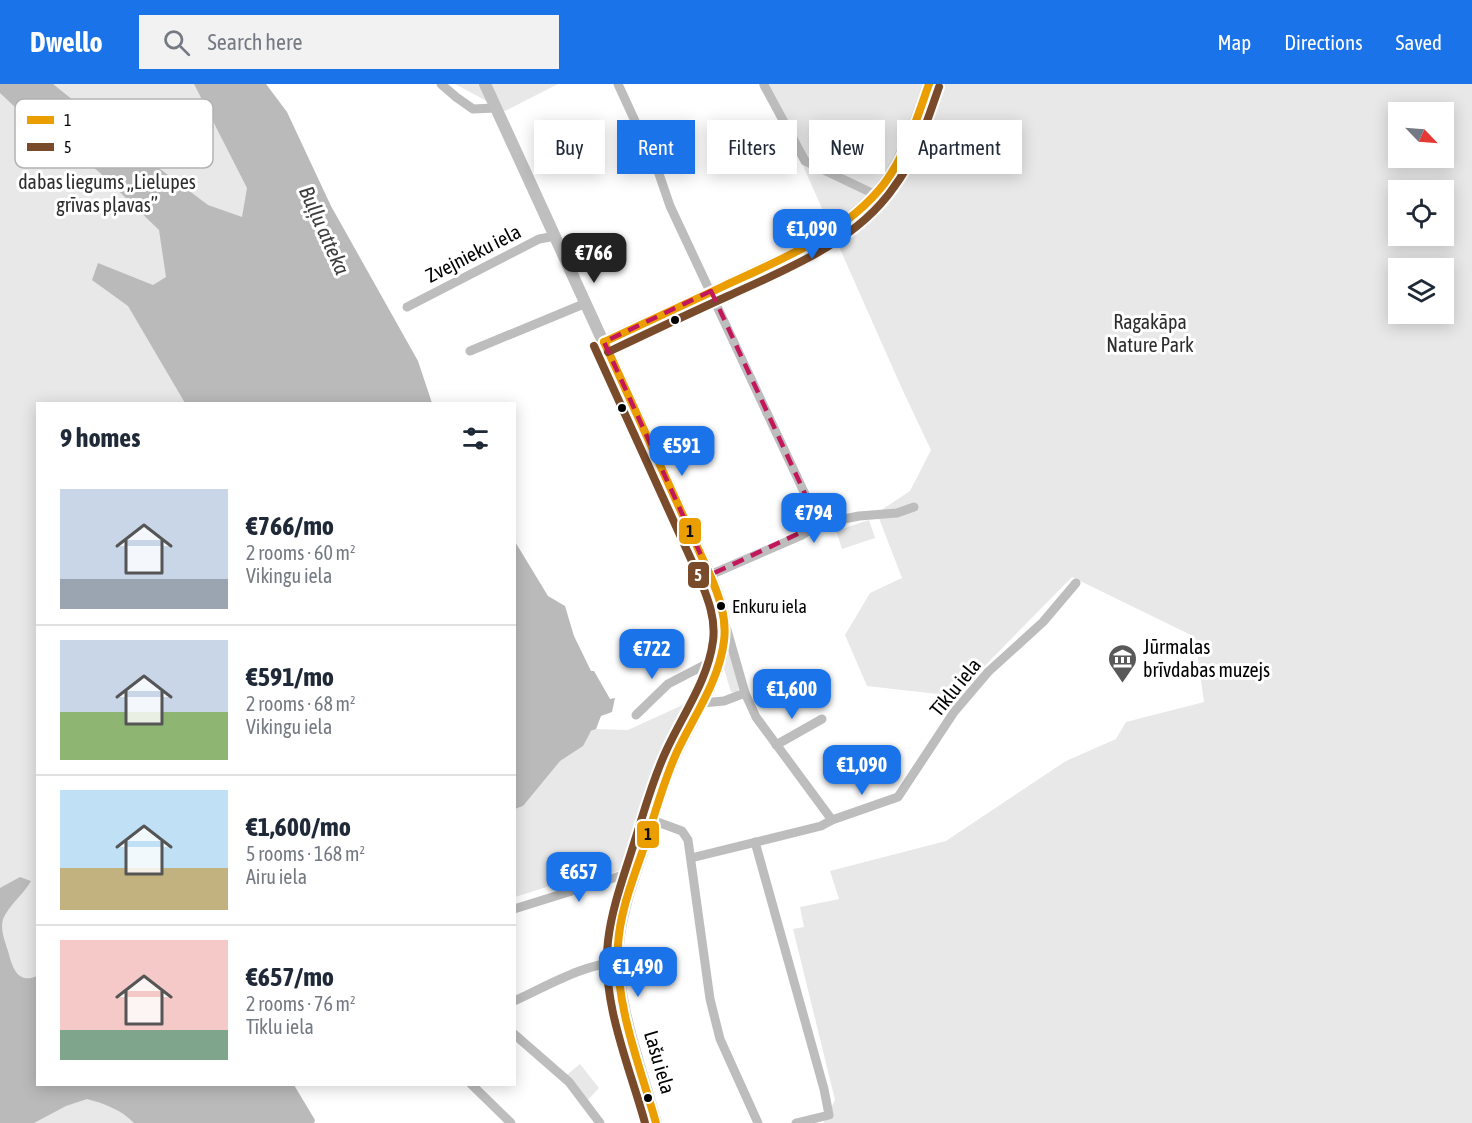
<!DOCTYPE html>
<html lang="en">
<head>
<meta charset="utf-8">
<style>
	:root { --surface:#fff; --page:#f2f2f3; --text:#1f2937; --muted:#747a83; --line:#e0e1e3; --accent:#1a73e8 }
	body { margin:0; font-family:"Asap Condensed",sans-serif; background:var(--page); color:var(--text); height:100vh; display:flex; flex-direction:column; font-size:22px; white-space:nowrap }
	* { box-sizing:border-box; margin:0 }
	p { font-size:20px; color:var(--muted) }
	.icon { flex:none; width:33px; height:33px; fill:none; stroke:currentColor; stroke-width:2; stroke-linecap:round; stroke-linejoin:round }
	.map { position:relative; flex:1; overflow:hidden }
	.drawer { position:absolute; left:36px; top:318px; width:480px; height:684px; display:flex; flex-direction:column; background:var(--surface); border-radius:0px; box-shadow:0 3px 15px #0003 }
	.drawer>* { flex:none }
	.top-card { position:absolute; left:534px; top:36px; width:570px; height:54px; display:flex; gap:12px }
	.needle { width:39px; rotate:115deg }
	.controls { position:absolute; left:1388px; top:18px; display:grid; gap:12px }
	.controls a { display:grid; place-items:center; width:66px; height:66px; border-radius:0px; background:var(--surface); box-shadow:0 3px 15px #0003; font-size:30px }
	.price { position:absolute; translate:-50% -51px; padding:0 14px; border-radius:12px; background:var(--accent); color:#fff; font-size:20px; line-height:39px; filter:drop-shadow(0 2px 3px #0008) }
	.price::after { content:''; position:absolute; left:50%; top:36px; width:18px; height:14px; margin-left:-9px; background:inherit; clip-path:polygon(0 0,100% 0,50% 100%) }
	.price.on { background:#222; color:#fff }
	ul { padding:0; list-style:none }
	li { display:flex; align-items:center; gap:18px; height:150px; padding:0 24px }
	li+li { border-top:2px solid var(--line) }
	li span { display:grid; place-items:center; flex:none; width:168px; height:120px; border-radius:0px; color:#555 }
	li>.icon { margin-inline-start:auto }
	span .icon { width:72px; height:72px; fill:#fffc; stroke-width:1 }
	li b { font-size:26px }
	h2 { display:flex; justify-content:space-between; align-items:center; height:72px; padding:0 24px; font-size:26px }
	.pill { padding:0 21px; border-radius:0px; background:var(--surface); box-shadow:0 3px 15px #0003; font-size:21px; line-height:54px }
	.pill.on { background:var(--accent); color:#fff }
	header { display:flex; align-items:center; gap:36px; box-sizing:border-box; height:84px; padding:0 30px; background:var(--accent); color:#fff }
	header strong { font-size:28px }
	nav { display:flex; gap:33px; margin-inline-start:auto; font-size:21px }
	.search { width:420px; height:54px; background:var(--page); display:flex; align-items:center; gap:15px; box-sizing:border-box; padding:0 21px; border-radius:0px; color:var(--muted); font-size:22px }
	.map>svg:first-child { display:block }
</style>
</head>
<body>
<header>
<strong>Dwello</strong>
<div class="search"><svg class="icon" aria-label="search" viewBox="0 0 24 24"><circle cx="10" cy="10" r="6"/><path d="M15 15l6 6"/></svg>Search here</div>
<nav><a>Map</a><a>Directions</a><a>Saved</a></nav>
</header>
<div class="map">
<svg width="1472" height="1039" viewBox="0 0 1472 1039">
	<rect width="100%" height="100%" fill="#fff"/>
	<g fill="#e8e8e8" fill-rule="evenodd">
		<path d="M0 0H197L273 148 191 319 38 320V1000L142 1001 169 1039H0Z"/>
		<path d="M455 0H558L505 27Z"/>
		<path d="M759 0H1472V1039H823L835 1016 793 845 804 843 800 823 839 815 830 787 946 757 1066 677 1116 655 1126 638 1204 618 1195 553 1072 493 955 612 867 602 845 551 870 509 902 494 877 429 910 407 931 366 903 307 785 41ZM1398 28H1443V74H1398ZM1398 106H1443V152H1398ZM1398 184H1443V230H1398Z"/>
		<path d="M869 436 875 454 842 465 836 447Z"/>
		<path d="M728 569 730 570 739 604 737 609 731 608 724 585Z"/>
		<path d="M687 619V633L665 676 631 783 597 794 594 788 515 813V725L523 722 535 678 596 645 628 646Z"/>
		<path d="M580 980 599 1004 584 1020 563 994Z"/>
	</g>
	<g fill="#bababa">
		<path d="M0 0H53L136 67 208 121 242 133 247 104 194 0H266L287 28 331 122 418 277 432 319H185L128 222 92 196 98 179 153 201 166 193 159 146 98 87 34 41 0 9Z"/>
		<path d="M514 456 548 512 565 522 574 552 591 587H594L610 615 615 614 612 628 601 632 596 645 591 647 583 662 560 677 523 722 515 725Z"/>
		<path d="M20 793 31 797C23 811 9 821 3 835 0 846 5 857 8 867 12 882 17 901 37 892L38 1000 294 1001 315 1036 314 1039H134C122 1026 103 1019 87 1015L66 1022 34 1039H0V804Z"/>
	</g>
	<g fill="none" stroke-linecap="round" stroke-linejoin="round">
		<g stroke="#bdbdbd" stroke-width="9">
			<path d="M441 0 456 13 473 25 495 24"/>
			<path d="M618 0 658 87 670 122 819 440"/>
			<path d="M764 1 805 77 874 110"/>
			<path d="M407 223 539 155 556 152"/>
			<path d="M470 267 586 219"/>
			<path d="M710 491 802 451 819 440 859 432 897 429 914 423"/>
			<path d="M727 546 745 609 756 633 832 736"/>
			<path d="M702 619 724 617 745 609"/>
			<path d="M636 631 668 600 720 573"/>
			<path d="M776 661 822 635"/>
			<path d="M652 736 682 747 688 756 710 915 720 955 758 1039"/>
			<path d="M755 758 824 1005 829 1031 796 1039"/>
			<path d="M691 774 821 742 832 736 898 713 954 628 988 588 1043 538 1076 499"/>
			<path d="M514 825 636 787"/>
			<path d="M514 917C541 905 589 877 618 879"/>
			<path d="M514 950 569 998 600 1039"/>
			<path d="M471 1000 511 1039"/>
		</g>
		<g stroke="#bfbfbf" stroke-width="12">
			<path d="M485 0 710 491C719 513 727 532 724 557 720 594 692 635 676 670 663 698 654 730 645 760 634 793 621 826 618 861 614 914 642 987 656 1039"/>
			<path d="M604 258 791 171C824 151 863 130 886 97 905 70 918 31 929 0"/>
		</g>
		<defs>
			<g id="bus-1">
				<path d="M604 258 710 491C719 512 727 534 724 557 719 598 693 633 676 670 663 699 655 730 645 760 634 793 620 826 618 861 615 922 640 982 656 1039"/>
				<path d="M604 258C644 239 684 221 724 202 780 176 845 150 884 100 906 71 917 34 929 0"/>
			</g>
			<g id="bus-2">
				<path d="M594 262 700 495C708 515 716 535 713 557 708 596 683 630 667 665 653 694 645 725 635 756 625 789 612 822 608 857 601 918 629 981 645 1039"/>
				<path d="M608 268C648 249 688 230 728 212 787 185 856 158 894 103 916 74 927 37 939 3"/>
			</g>
		</defs>
		<use href="#bus-1" stroke="#fff" stroke-width="12"/>
		<use href="#bus-2" stroke="#fff" stroke-width="12"/>
		<use href="#bus-1" stroke="#eb9e00" stroke-width="8"/>
		<use href="#bus-2" stroke="#7a4b2a" stroke-width="8"/>
	</g>
	<path fill="none" stroke="#c2185b" stroke-width="4.5" stroke-dasharray="12 8" stroke-linejoin="round" d="M711 207 819 440 710 491 604 258Z"/>
	<defs>
		<symbol id="museum-pin" viewBox="-11 -11 22 30"><path d="M0 17L-7.5 6A9.5 9.5 0 1 1 7.5 6Z" fill="#595959" stroke="#fff"/><path d="M0-6L6-3V-2H-6V-3ZM-5-1h2V3h-2ZM-1-1h2V3h-2ZM3-1h2V3H3ZM-6 4H6V6H-6Z" fill="#fff"/></symbol>
	</defs>
	<g fill-rule="evenodd">
		<use href="#museum-pin" x="1106" y="558" width="33" height="45"/>
	</g>
	<g fill="#000" stroke="#fff" stroke-width="2">
		<circle cx="675" cy="236" r="5"/>
		<circle cx="622" cy="324" r="5"/>
		<circle cx="721" cy="522" r="5"/>
		<circle cx="648" cy="1014" r="5"/>
	</g>
	<g text-anchor="middle" dominant-baseline="central" stroke-width="6" stroke-linejoin="round" paint-order="stroke">
		<g font-size="18" fill="#000" stroke="#fff" text-anchor="start">
			<text x="732" y="522">Enkuru iela</text>
		</g>
		<g font-size="20" fill="#2d2d2d" stroke="#fff">
			<text x="107" y="97">dabas liegums „Lielupes<tspan x="107" dy="23">grīvas pļavas”</tspan></text>
			<text x="1150" y="237">Ragakāpa<tspan x="1150" dy="23">Nature Park</tspan></text>
		</g>
		<g font-size="20" fill="#000" stroke="#fff">
			<text transform="translate(473 169) rotate(-27)">Zvejnieku iela</text>
			<text transform="translate(955 603) rotate(-51)">Tīklu iela</text>
			<text transform="translate(660 978) rotate(74)">Lašu iela</text>
		</g>
		<g font-size="20" fill="#000" stroke="#fff" text-anchor="start">
			<text x="1143" y="562">Jūrmalas<tspan x="1143" dy="23">brīvdabas muzejs</tspan></text>
		</g>
		<g font-size="21" font-style="italic" fill="#3e3e3e" stroke="#fff">
			<text transform="translate(325 146) rotate(66)">Buļļu atteka</text>
		</g>
	</g>
	<rect x="15" y="15" width="198" height="69" rx="9" fill="#fff" stroke="#b2b2b2" stroke-width="1.5"/>
	<rect x="27" y="32" width="27" height="8" fill="#eb9e00"/>
	<rect x="27" y="59" width="27" height="8" fill="#7a4b2a"/>
	<g font-size="16" fill="#000">
		<text x="64" y="42">1</text>
		<text x="64" y="69">5</text>
	</g>
	<g stroke="#fff" stroke-width="2">
		<rect x="678" y="433" width="24" height="28" rx="6" fill="#eb9e00"/>
		<rect x="687" y="477" width="23" height="28" rx="6" fill="#7a4b2a"/>
		<rect x="636" y="736" width="24" height="29" rx="6" fill="#eb9e00"/>
	</g>
	<g font-size="16" text-anchor="middle" font-weight="bold" fill="#fff">
		<text x="698" y="497">5</text>
	</g>
	<g font-size="16" text-anchor="middle" font-weight="bold" fill="#111">
		<text x="690" y="453">1</text>
		<text x="648" y="756">1</text>
	</g>
</svg>
<div class="controls">
<a><svg class="needle" viewBox="-14 -14 28 28"><path d="M0-13l5 13h-10z" fill="#e53935"/><path d="M0 13l5-13h-10z" fill="#747a83"/></svg></a>
<a><svg class="icon" aria-label="locate" viewBox="0 0 24 24"><circle cx="12" cy="12" r="6"/><path d="M12 2v4M12 18v4M2 12h4M18 12h4"/></svg></a>
<a><svg class="icon" aria-label="layers" viewBox="0 0 24 24"><path d="M12 4l9 5-9 5-9-5zM3 14l9 5 9-5"/></svg></a>
</div>
<b class="price" style="left:812px;top:176px">€1,090</b>
<b class="price on" style="left:594px;top:200px">€766</b>
<b class="price" style="left:682px;top:393px">€591</b>
<b class="price" style="left:814px;top:460px">€794</b>
<b class="price" style="left:652px;top:596px">€722</b>
<b class="price" style="left:792px;top:636px">€1,600</b>
<b class="price" style="left:862px;top:712px">€1,090</b>
<b class="price" style="left:579px;top:819px">€657</b>
<b class="price" style="left:638px;top:914px">€1,490</b>
<div class="top-card">
<a class="pill">Buy</a>
<a class="pill on">Rent</a>
<a class="pill">Filters</a>
<a class="pill">New</a>
<a class="pill">Apartment</a>
</div>
<section class="drawer">
<h2>9 homes<svg class="icon" aria-label="filters" viewBox="0 0 24 24"><path d="M4 7h16M4 17h16"/><circle cx="9" cy="7" r="2"/><circle cx="15" cy="17" r="2"/></svg></h2>
<ul>
<li><span style="background:linear-gradient(#c9d6e8 75%,#9aa5b1 0)"><svg class="icon" aria-label="home" viewBox="0 0 24 24"><path d="M3 11l9-7 9 7M6 9v11h12V9"/></svg></span><div><b>€766/mo</b><p>2 rooms · 60 m²</p><p>Vikingu iela</p></div></li>
<li><span style="background:linear-gradient(#c9d6e8 60%,#8fb573 0)"><svg class="icon" aria-label="home" viewBox="0 0 24 24"><path d="M3 11l9-7 9 7M6 9v11h12V9"/></svg></span><div><b>€591/mo</b><p>2 rooms · 68 m²</p><p>Vikingu iela</p></div></li>
<li><span style="background:linear-gradient(#bfe0f5 65%,#c2b280 0)"><svg class="icon" aria-label="home" viewBox="0 0 24 24"><path d="M3 11l9-7 9 7M6 9v11h12V9"/></svg></span><div><b>€1,600/mo</b><p>5 rooms · 168 m²</p><p>Airu iela</p></div></li>
<li><span style="background:linear-gradient(#f6c9c9 75%,#7fa58c 0)"><svg class="icon" aria-label="home" viewBox="0 0 24 24"><path d="M3 11l9-7 9 7M6 9v11h12V9"/></svg></span><div><b>€657/mo</b><p>2 rooms · 76 m²</p><p>Tīklu iela</p></div></li>
</ul>
</section>
</div>
</body>
</html>
